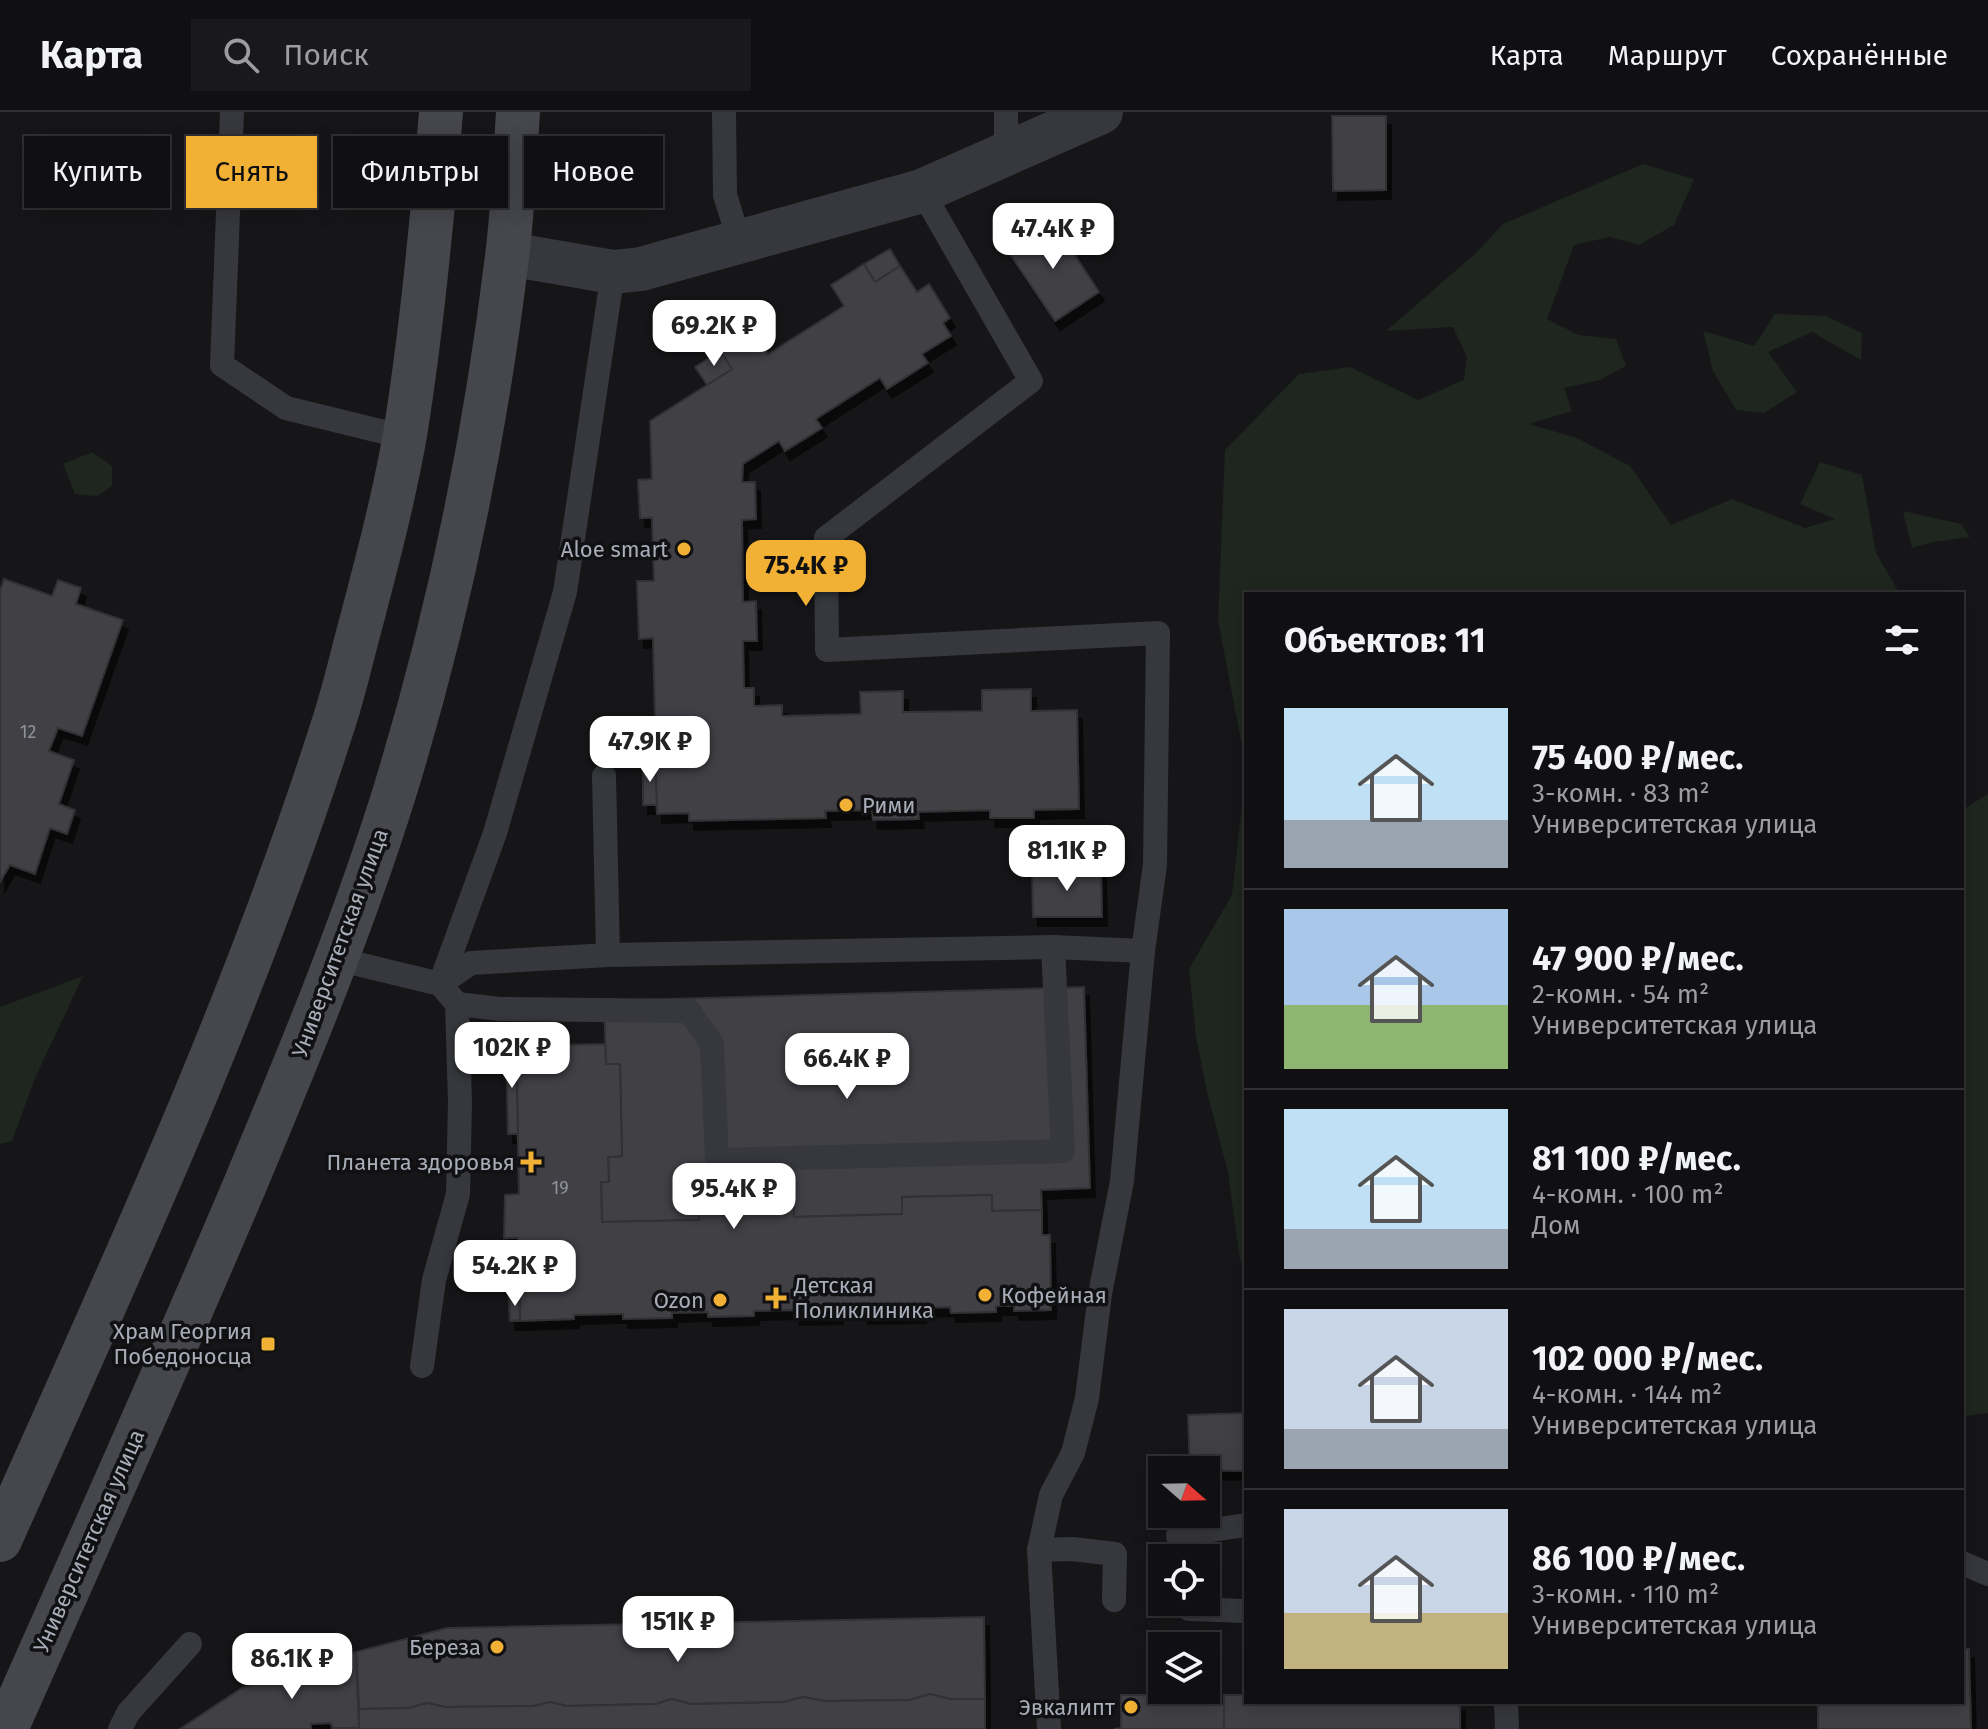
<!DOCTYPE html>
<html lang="ru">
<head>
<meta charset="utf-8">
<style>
	:root { --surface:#101012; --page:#19191b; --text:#f1f3f6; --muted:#9c9d9f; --line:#303032; --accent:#f2b134 }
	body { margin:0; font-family:"Fira Sans",sans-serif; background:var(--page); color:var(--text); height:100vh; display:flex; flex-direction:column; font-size:30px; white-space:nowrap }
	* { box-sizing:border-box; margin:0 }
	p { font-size:26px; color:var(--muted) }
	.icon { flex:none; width:44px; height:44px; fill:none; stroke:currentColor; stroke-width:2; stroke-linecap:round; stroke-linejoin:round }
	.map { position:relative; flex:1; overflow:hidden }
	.side { position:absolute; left:1244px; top:480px; width:720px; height:1112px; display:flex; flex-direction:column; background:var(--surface); border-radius:0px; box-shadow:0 4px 20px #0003,0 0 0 2px var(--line) }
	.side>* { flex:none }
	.guide { position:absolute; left:24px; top:24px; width:760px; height:72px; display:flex; gap:16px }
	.needle { width:52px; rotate:110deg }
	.buttons { position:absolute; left:1148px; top:1344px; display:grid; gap:16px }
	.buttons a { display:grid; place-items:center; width:72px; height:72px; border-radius:0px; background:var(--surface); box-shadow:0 4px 20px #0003,0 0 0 2px var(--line); font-size:40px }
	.price { position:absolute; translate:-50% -68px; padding:0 18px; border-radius:16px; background:#fff; color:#222; font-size:26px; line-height:52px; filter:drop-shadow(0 2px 4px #0008) }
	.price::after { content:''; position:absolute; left:50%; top:48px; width:24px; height:18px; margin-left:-12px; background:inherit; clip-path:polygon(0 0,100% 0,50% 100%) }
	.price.on { background:var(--accent); color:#111 }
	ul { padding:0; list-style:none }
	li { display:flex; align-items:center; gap:24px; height:200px; padding:0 40px }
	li+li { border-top:2px solid var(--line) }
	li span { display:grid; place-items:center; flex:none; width:224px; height:160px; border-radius:0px; color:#555 }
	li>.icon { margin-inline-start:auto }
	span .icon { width:96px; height:96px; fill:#fffc; stroke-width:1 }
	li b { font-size:34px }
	h2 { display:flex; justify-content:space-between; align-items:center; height:96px; padding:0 40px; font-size:34px }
	.pill { padding:0 28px; border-radius:0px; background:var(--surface); box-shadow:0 4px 20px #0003,0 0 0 2px var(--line); font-size:28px; line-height:72px }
	.pill.on { background:var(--accent); color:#111 }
	header { display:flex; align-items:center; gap:48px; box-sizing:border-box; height:112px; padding:0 40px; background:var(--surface); border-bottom:2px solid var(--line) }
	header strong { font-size:38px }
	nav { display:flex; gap:44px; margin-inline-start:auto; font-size:28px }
	.search { width:560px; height:72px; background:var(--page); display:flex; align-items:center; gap:20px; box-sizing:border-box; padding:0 28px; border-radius:0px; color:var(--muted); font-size:30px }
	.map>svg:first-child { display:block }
</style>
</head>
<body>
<header>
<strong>Карта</strong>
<div class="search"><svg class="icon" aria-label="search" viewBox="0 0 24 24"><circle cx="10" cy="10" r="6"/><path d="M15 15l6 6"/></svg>Поиск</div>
<nav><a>Карта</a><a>Маршрут</a><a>Сохранённые</a></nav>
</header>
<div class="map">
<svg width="1988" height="1617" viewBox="0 0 1988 1617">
	<defs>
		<filter id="shadow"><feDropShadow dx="5" dy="9" stdDeviation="0" flood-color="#0009"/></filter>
	</defs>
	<rect width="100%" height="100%" fill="#161618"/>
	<g fill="#1e261f">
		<path d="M1643 52 1694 67 1674 113 1639 133 1610 125 1574 133 1547 207 1579 223 1616 227 1626 254 1600 268 1564 276 1572 299 1529 312 1577 326 1630 354 1671 413 1732 387 1805 416 1835 407 1800 392 1820 350 1862 363 1876 441 1900 482H1246V1159L1240 1149 1228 1060 1207 980 1196 925 1189 857 1232 783 1246 655 1218 508 1225 338 1299 262 1350 255 1418 288 1464 268 1467 245 1453 215 1386 219 1475 142 1503 112Z"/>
		<path d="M1775 202 1826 204 1862 221 1861 248 1812 220 1768 240 1797 280 1764 301 1736 298 1713 259 1703 219 1754 234Z"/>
		<path d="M92 340 112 354V374L97 384 75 382 63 352Z"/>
		<path d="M1903 399 1961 412 1970 425 1933 430 1912 436Z"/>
		<path d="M1988 682V1301L1965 1304 1962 1302V698Z"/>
		<path d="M83 864 35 966 12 1029 0 1032V895Z"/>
	</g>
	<g fill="#404145" stroke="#303034" stroke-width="2" filter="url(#shadow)">
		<path d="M1332 4H1386V78L1333 79Z"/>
		<path d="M1052 108 1099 180 1055 209 1007 138Z"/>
		<path d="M890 137 900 154 875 170 864 152Z"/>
		<path d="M864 152 875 170 900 154 917 180 929 172 950 206 943 211 951 224 922 242 928 251 887 277 880 266 816 307 822 316 785 339 779 329 743 352 742 370H755L756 407 742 408 743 490 756 489 757 529H743L744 576H754V594L782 593V604L861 602 860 580 903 579V600L982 599V578L1031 577V599L1077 598 1079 697 1034 698V706H990V698L918 700 919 707 873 708 872 698 825 699 826 706 689 709V701L657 702 655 649 643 650 641 606 655 605 653 526 639 527 637 469H654L652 406H640L638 368 652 367 650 309 732 257 720 239 753 218 768 242 844 194 831 173Z"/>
		<path d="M720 239 732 257 707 273 695 255Z"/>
		<path d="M4 467 52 484 58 468 81 476 76 492 123 508 82 624 58 616 49 639 74 648 59 692 75 698 67 722 50 716 35 762 10 753 0 770V479Z"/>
		<path d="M655 649 657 693H643V650Z"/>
		<path d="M1101 757 1102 805H1033L1032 758Z"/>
		<path d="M1084 875 1090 1076 1041 1078 1042 1098 992 1099V1083L902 1085V1102L794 1105 793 1088 699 1090V1108L602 1110 601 1070H609L608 1045 622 1044 620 952H606L604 889Z"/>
		<path d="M605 932 606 952H620L622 1044 608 1045 609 1070H601L602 1110 699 1108V1090L793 1088 794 1105 902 1102V1085L992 1083V1099L1042 1098V1123H1050L1051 1198 1014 1199V1194H996V1200L951 1201 950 1195 921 1196V1202L863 1203 862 1197H838V1203L795 1204V1198L754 1199V1204L708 1205V1200L672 1201V1206L623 1207V1202H618L574 1203V1207L520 1209 518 1126H504L505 1083 519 1082 516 934Z"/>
		<path d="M516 934 518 1022H508L506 935Z"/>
		<path d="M519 1183 520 1209H510L509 1184Z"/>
		<path d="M519 1183 520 1208 510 1209 509 1184Z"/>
		<path d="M1246 1301V1359L1190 1358 1188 1303Z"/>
		<path d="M984 1505 985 1587H950L930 1582 910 1588 824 1589 803 1585 784 1590 691 1592 672 1587 656 1592 567 1594 550 1590 534 1594 445 1595 427 1591 409 1596 359 1597 356 1540 447 1516Z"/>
		<path d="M1962 1537H1969L1971 1617H1818V1590H1962Z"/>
		<path d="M356 1540 359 1616H332L331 1611 311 1612V1617H180L242 1576Z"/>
		<path d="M1197 1578 1196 1593H1224V1617H1114L1121 1616V1583H1164V1578Z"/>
		<path d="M930 1582 950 1587H985V1617H359V1597L409 1596 427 1591 445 1595 534 1594 550 1590 567 1594 656 1592 672 1587 691 1592 784 1590 803 1585 824 1589 910 1588Z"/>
		<path d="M1224 1583H1246V1590H1460V1617H1224Z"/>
	</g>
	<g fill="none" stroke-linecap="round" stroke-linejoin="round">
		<g stroke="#37383d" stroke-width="24">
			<path d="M232 0 222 253 286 296 404 325"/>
			<path d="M724 0 725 83 739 128"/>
			<path d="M1006 0V43"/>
			<path d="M922 79 1031 269 826 426 827 538 1158 521 1155 753 1143 839 1122 1069 1100 1182 1087 1286 1073 1341 1051 1383 1039 1438 1049 1617"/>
			<path d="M604 664 608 843"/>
			<path d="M337 847 440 872 457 892 460 990 458 1082 434 1168 422 1254"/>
			<path d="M440 872 495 721 565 480 613 160"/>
			<path d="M440 872 471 851 608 843 1053 835 1143 839"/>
			<path d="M457 892 500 897 689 899 712 932 717 1048 1063 1039 1053 835"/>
			<path d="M1039 1438 1072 1437 1115 1442 1114 1488"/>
			<path d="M1182 1446 1178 1423 1246 1413"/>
			<path d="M1962 1451 1988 1462"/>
			<path d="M1188 1490 1189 1497 1246 1499"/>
			<path d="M1506 1590 1507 1617"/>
			<path d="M120 1617 128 1601 190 1532"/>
		</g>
		<path stroke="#37383d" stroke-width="44" d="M508 142 613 160 641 157 922 79 1101 0"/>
		<g stroke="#45474d" stroke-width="44">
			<path d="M0 1428C119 1161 243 895 332 616 344 581 352 543 362 507 378 446 394 385 405 323 422 216 432 108 441 0"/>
			<path d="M6 1617C86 1437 167 1257 244 1075 298 946 352 816 394 682 448 507 485 327 507 145 513 97 515 48 518 0"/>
		</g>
	</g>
	<g fill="#f2b134" stroke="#111113" stroke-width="3">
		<circle cx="684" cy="437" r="8"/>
		<circle cx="846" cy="693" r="8"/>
		<path d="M527 1038h8v8h8v8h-8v8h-8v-8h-8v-8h8z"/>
		<circle cx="985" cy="1183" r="8"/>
		<path d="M772 1174h8v8h8v8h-8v8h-8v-8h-8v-8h8z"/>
		<circle cx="720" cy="1188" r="8"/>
		<rect x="260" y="1224" width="16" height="16" rx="4"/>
		<circle cx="497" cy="1535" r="8"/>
		<circle cx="1131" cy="1595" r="8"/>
	</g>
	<g text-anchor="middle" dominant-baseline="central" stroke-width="7" stroke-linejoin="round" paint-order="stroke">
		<g font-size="18" fill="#8e929b">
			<text x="28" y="620">12</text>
			<text x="560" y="1076">19</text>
		</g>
		<g font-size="22" fill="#a8adb8" stroke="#111113" text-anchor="end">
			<text x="668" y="437">Aloe smart</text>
			<text x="862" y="693" text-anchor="start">Рими</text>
			<text x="515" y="1050">Планета здоровья</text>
			<text x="794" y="1173" text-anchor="start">Детская<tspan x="794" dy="25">Поликлиника</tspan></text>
			<text x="1001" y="1183" text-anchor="start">Кофейная</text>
			<text x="704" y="1188">Ozon</text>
			<text x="252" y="1219">Храм Георгия<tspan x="252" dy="25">Победоносца</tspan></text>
			<text x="481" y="1535">Береза</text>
			<text x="1115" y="1595">Эвкалипт</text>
		</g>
		<g font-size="22" fill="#a8adb8" stroke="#111113">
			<text transform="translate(340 831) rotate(-70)">Университетская улица</text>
			<text transform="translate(89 1429) rotate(-66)">Университетская улица</text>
		</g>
	</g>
</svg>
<div class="buttons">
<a><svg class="needle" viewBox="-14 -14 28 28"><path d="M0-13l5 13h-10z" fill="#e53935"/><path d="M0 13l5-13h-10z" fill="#9c9d9f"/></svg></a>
<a><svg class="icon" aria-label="locate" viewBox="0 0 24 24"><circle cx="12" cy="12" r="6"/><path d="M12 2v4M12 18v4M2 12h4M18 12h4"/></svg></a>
<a><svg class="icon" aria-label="layers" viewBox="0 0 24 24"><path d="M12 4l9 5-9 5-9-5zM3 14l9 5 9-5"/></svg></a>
</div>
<b class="price" style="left:1053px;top:159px">47.4K ₽</b>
<b class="price" style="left:714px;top:256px">69.2K ₽</b>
<b class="price on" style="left:806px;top:496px">75.4K ₽</b>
<b class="price" style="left:650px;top:672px">47.9K ₽</b>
<b class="price" style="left:1067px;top:781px">81.1K ₽</b>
<b class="price" style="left:512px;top:978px">102K ₽</b>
<b class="price" style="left:847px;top:989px">66.4K ₽</b>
<b class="price" style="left:734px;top:1119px">95.4K ₽</b>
<b class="price" style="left:515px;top:1196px">54.2K ₽</b>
<b class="price" style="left:678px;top:1552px">151K ₽</b>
<b class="price" style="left:292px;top:1589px">86.1K ₽</b>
<div class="guide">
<a class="pill">Купить</a>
<a class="pill on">Снять</a>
<a class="pill">Фильтры</a>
<a class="pill">Новое</a>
</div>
<section class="side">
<h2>Объектов: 11<svg class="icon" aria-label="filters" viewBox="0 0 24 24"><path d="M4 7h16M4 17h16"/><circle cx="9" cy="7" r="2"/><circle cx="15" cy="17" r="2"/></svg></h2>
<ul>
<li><span style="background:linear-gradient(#bfe0f5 70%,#9aa5b1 0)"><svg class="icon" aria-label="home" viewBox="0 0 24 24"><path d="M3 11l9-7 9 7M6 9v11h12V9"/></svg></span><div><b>75 400 ₽/мес.</b><p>3-комн. · 83 m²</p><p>Университетская улица</p></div></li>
<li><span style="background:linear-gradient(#a9c7e8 60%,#8fb573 0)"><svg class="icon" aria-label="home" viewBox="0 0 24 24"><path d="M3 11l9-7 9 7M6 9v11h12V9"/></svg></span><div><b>47 900 ₽/мес.</b><p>2-комн. · 54 m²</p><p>Университетская улица</p></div></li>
<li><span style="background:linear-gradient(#bfe0f5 75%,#9aa5b1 0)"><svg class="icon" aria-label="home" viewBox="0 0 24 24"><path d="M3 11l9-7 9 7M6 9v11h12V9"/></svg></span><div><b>81 100 ₽/мес.</b><p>4-комн. · 100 m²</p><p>Дом</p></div></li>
<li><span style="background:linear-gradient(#c9d6e8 75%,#9aa5b1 0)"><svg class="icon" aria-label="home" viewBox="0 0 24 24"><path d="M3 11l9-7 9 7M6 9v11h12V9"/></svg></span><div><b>102 000 ₽/мес.</b><p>4-комн. · 144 m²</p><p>Университетская улица</p></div></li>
<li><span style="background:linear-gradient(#c9d6e8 65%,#c2b280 0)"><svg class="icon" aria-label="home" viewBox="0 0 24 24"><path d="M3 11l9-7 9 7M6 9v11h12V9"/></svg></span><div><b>86 100 ₽/мес.</b><p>3-комн. · 110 m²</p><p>Университетская улица</p></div></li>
</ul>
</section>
</div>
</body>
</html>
